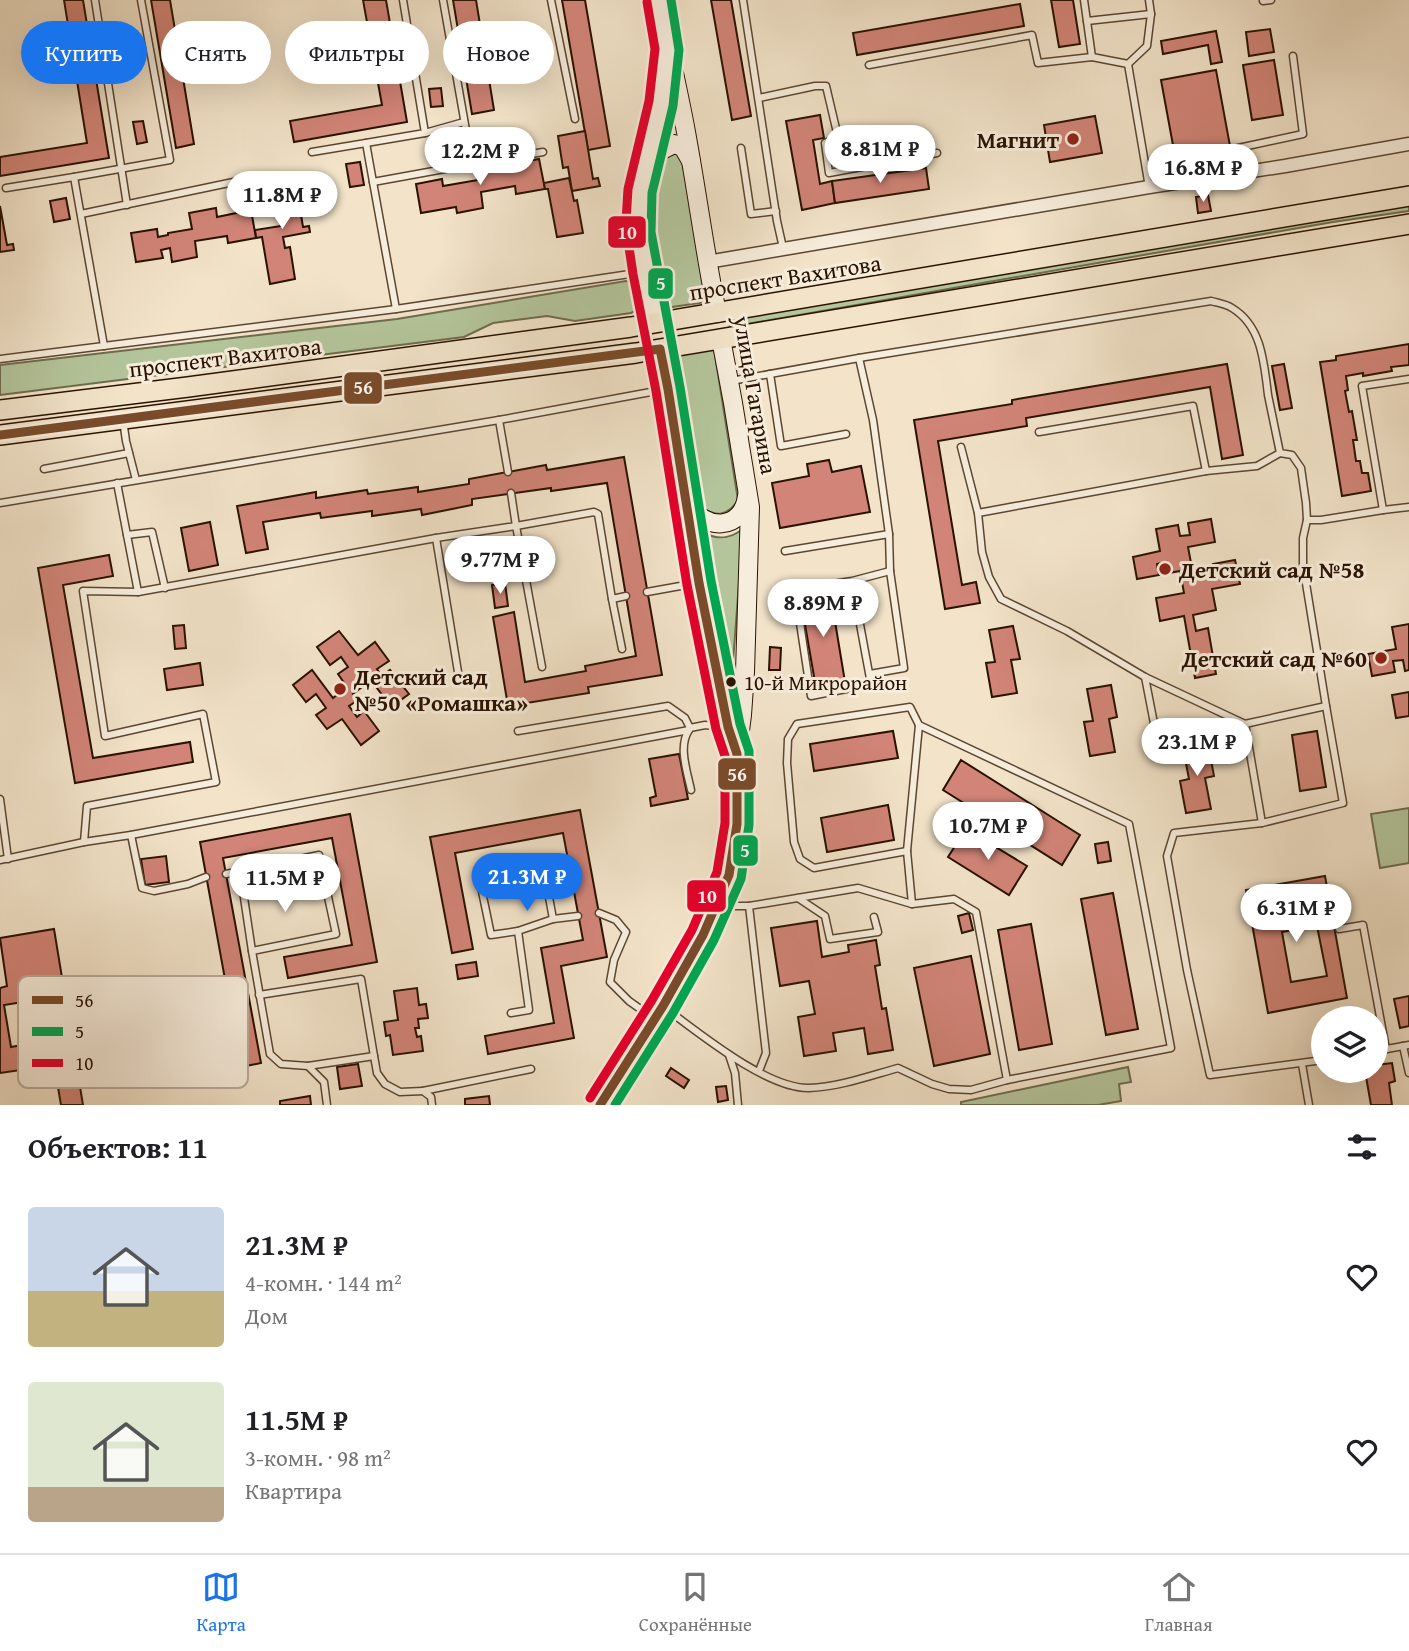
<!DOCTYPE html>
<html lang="ru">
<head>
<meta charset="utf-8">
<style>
	:root { --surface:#fff; --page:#f6f6f6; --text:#202124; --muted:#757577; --line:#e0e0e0; --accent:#1a73e8 }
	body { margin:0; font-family:"Gentium Book Plus",serif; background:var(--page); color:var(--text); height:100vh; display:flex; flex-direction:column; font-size:26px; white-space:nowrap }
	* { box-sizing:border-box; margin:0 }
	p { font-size:23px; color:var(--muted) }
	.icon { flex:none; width:38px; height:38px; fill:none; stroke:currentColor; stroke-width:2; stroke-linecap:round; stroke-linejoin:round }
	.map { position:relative; height:1105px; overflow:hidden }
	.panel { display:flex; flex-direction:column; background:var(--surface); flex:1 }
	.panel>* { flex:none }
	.top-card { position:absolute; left:21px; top:21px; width:700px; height:63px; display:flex; gap:14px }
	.tools { position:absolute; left:1311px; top:1006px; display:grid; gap:14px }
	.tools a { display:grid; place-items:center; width:77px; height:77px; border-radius:50%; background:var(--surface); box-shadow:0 7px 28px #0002; font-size:35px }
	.price { position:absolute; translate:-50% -60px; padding:0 16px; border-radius:24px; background:#fff; color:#222; font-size:23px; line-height:46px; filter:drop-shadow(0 2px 4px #0008) }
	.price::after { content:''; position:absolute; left:50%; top:42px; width:21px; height:16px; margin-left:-10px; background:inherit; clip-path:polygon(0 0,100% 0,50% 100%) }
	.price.active { background:var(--accent); color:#fff }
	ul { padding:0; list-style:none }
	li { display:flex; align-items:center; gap:21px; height:175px; padding:0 28px }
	li span { display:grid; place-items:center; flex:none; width:196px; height:140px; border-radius:7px; color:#555 }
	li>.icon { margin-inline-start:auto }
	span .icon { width:84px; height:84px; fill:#fffc; stroke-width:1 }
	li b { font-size:30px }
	h2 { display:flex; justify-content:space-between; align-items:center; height:84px; padding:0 28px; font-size:30px }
	.pill { padding:0 24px; border-radius:32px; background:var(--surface); box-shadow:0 7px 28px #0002; font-size:24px; line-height:63px }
	.pill.active { background:var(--accent); color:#fff }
	.menu { display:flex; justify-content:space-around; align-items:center; height:98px; border-top:2px solid var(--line); background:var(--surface); font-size:19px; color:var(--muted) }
	.menu a { display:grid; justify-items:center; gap:4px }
	.menu .active { color:var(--accent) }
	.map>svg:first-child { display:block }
</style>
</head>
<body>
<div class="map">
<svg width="1409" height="1105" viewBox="0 0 1409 1105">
	<rect width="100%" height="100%" fill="#f2e3c9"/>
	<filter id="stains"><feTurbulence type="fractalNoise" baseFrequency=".00286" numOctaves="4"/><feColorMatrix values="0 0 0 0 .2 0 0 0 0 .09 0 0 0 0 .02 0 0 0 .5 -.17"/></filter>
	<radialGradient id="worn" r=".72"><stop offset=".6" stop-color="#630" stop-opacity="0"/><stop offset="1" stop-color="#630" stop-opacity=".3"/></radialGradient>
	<g fill="#b4c59b" stroke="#6f6c4e" stroke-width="2">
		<path d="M666 151 681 154 707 302 665 308 650 219 662 153Z"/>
		<path d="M1409 203V211L1333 222 730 327 729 320Z"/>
		<path d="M626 281C646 284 649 305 631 313L575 321 547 316 493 323 464 337 0 395V365L397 319Z"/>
		<path d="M714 349 738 500C726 518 716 516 699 507L674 356Z"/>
		<path d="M743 529 731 689 704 533C718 540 730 539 743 529Z"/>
		<path d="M1409 808V863L1380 868 1371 814Z"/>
		<path d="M1128 1067 1131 1082 1119 1084 1121 1101 1098 1105H961V1102Z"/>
	</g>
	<g fill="#d18477" stroke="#2a1200" stroke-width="2" fill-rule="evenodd">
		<path d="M64 0H83L109 158 0 176V157L87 143Z"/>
		<path d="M151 0H170L194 144 176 148Z"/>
		<path d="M363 0H386L407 122 294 142 290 121 382 105Z"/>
		<path d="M453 0H476L494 110 472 114Z"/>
		<path d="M562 0H585L610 146 588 150Z"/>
		<path d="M711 0H731L751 116 732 120Z"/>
		<path d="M1051 0H1073L1080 44 1059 47Z"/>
		<path d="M1020 4 1024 26 857 55 853 33Z"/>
		<path d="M236 26 239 43 231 44 228 27Z"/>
		<path d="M1270 29 1274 52 1249 56 1246 32Z"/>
		<path d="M1216 31 1222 62 1211 64 1208 45 1163 54 1161 41Z"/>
		<path d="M1274 60 1283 115 1252 120 1243 65Z"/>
		<path d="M1216 70 1230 146 1175 156 1161 80Z"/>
		<path d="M441 88 443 106 431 107 429 89Z"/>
		<path d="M820 115 824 138 813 140 820 184 832 181 835 203 802 210 786 121Z"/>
		<path d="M1095 116 1102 153 1050 162 1044 125Z"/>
		<path d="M143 121 147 142 137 144 133 122Z"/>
		<path d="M585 131 593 179 598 178 600 186 572 191 568 167 563 168 558 136Z"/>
		<path d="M539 159 545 189 516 194 515 186 481 192 483 208 457 213 456 207 421 213 416 184 442 179 443 186 478 180 476 166 502 161 503 169 511 168V164Z"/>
		<path d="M360 162 364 185 350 187 346 164Z"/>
		<path d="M926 168 929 189 835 203 832 181Z"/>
		<path d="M295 178 303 227 309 226 310 232 283 237 285 248 290 247 295 279 270 284 262 237 256 238 255 230 281 226 279 215 275 216 269 182Z"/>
		<path d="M569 178 574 201 577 200 583 233 557 237 548 189H545L544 183Z"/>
		<path d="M1208 195 1211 211 1198 213 1196 197Z"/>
		<path d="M66 198 70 219 54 222 50 201Z"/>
		<path d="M0 206 7 245 13 244 14 250 0 252Z"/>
		<path d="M216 208 217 217 251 210 256 238 228 243 227 236 195 241 197 257 172 262 170 248 161 250 163 258 136 262 131 233 157 229 158 237 168 235V233L192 229 189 213Z"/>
		<path d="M1409 344V365L1391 367 1392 371 1363 376V373L1346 376 1348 390 1345 391 1349 412 1352 411 1357 440H1353L1356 461H1360L1362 473H1368L1371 491 1342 496 1320 362 1336 360V356Z"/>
		<path d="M1227 364 1243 455 1222 459 1210 387 1026 418 1027 426 938 441 962 585 976 582 980 603 945 609 914 420 1012 404V400Z"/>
		<path d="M1284 364 1292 408 1280 410 1272 366Z"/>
		<path d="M624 457 662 675 588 687 589 693 508 706 493 617 514 612 525 682 586 671 585 666 636 656 607 483 551 491V488L472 499V505L422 515 421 509 372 516V511L321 518 320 513 263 522 268 549 246 553 237 506 316 492V498L367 490 368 494 418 487V492L469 484V479L546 465 547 470Z"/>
		<path d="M829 460 832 472 861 466 870 512 780 528 772 483 809 476 807 464Z"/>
		<path d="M1211 519 1215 542 1188 547 1192 568 1202 566 1204 578 1215 576 1213 564 1235 560 1240 584 1212 589 1216 610 1193 615 1196 631 1208 628 1216 674 1195 678 1184 616 1160 621 1156 598 1184 593 1180 571 1169 573 1167 562 1157 564 1159 575 1137 579 1133 557 1160 551 1156 529 1178 525 1180 536 1190 535 1188 523Z"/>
		<path d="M210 522 218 565 189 571 181 528Z"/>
		<path d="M109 555 113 576 63 585 93 758 190 742 193 762 75 783 38 568Z"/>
		<path d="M505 583 508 606 495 608 492 585Z"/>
		<path d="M830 591 845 682 816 688 800 596Z"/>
		<path d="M1409 624V670L1405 671 1403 660 1393 661 1395 672 1372 676 1368 654 1396 649 1392 627Z"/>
		<path d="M184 625 186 648 175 649 173 626Z"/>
		<path d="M1013 626 1020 659 1011 660 1017 693 992 697 986 663 995 662 989 630Z"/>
		<path d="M339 631 358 655 375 642 389 661 377 669 382 676 390 670 409 694 391 707 371 680 353 694 358 700 349 706 357 717 364 711 379 731 361 745 342 719 327 729 316 715 326 708 316 694 306 702 293 685 312 670 333 698 347 687 338 674 348 667 341 657 330 665 317 647Z"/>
		<path d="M770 647 781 648 780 670H769Z"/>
		<path d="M200 663 203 685 167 690 164 669Z"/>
		<path d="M1111 685 1117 717 1109 719 1115 752 1090 756 1084 722 1093 721 1087 689Z"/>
		<path d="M1409 692V716L1396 718 1392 695Z"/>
		<path d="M893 731 898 758 814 771 810 744Z"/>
		<path d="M1317 731 1326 787 1300 791 1292 735Z"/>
		<path d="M1208 744 1214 776 1205 778 1211 809 1186 813 1180 781 1189 779 1183 748Z"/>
		<path d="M679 754 688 799 651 806 650 798 656 796 649 759Z"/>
		<path d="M961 760 1080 835 1062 865 943 790Z"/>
		<path d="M888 805 894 840 827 852 821 818Z"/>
		<path d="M580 810 607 957 561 966 574 1038 488 1054 485 1036 554 1023 541 948 583 940 563 833 455 853 473 949 452 953 430 837Z"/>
		<path d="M350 814 377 962 288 978 284 957 352 945 332 838 223 858 261 1063 241 1067 200 842Z"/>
		<path d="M966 829 1027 866 1009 895 948 857Z"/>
		<path d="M1108 842 1111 861 1098 863 1095 844Z"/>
		<path d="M166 856 169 882 145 885 141 859Z"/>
		<path d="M1325 876 1347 998 1268 1013 1246 890ZM1317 926 1327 976 1291 982 1282 932Z"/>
		<path d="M1113 893 1138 1029 1106 1035 1081 899Z"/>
		<path d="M969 913 973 930 962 933 958 916Z"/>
		<path d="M817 921 822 957 849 952 848 945 876 940 880 965 875 966 882 1009 886 1008 893 1050 868 1054 864 1028 833 1033 836 1051 804 1056 798 1017 815 1014 809 981 780 986 771 928Z"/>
		<path d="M1031 924 1052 1044 1019 1050 998 930Z"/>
		<path d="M54 929 83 1105H61L52 1052 26 1057 28 1069 0 1073V988L7 986 0 938ZM42 999 49 1040 11 1047 4 1005Z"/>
		<path d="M971 956 990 1054 934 1066 914 968Z"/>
		<path d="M476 962 478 976 458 979 456 965Z"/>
		<path d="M417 988 419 1005 426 1004 428 1018 418 1019 419 1028H415L417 1037 421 1036 423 1051 393 1055 390 1035 386 1036 384 1022 398 1020 394 991Z"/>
		<path d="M1409 996V1026L1400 1028 1394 999Z"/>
		<path d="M1392 1063 1395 1081 1389 1083 1392 1105H1371L1365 1071H1376V1065Z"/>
		<path d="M358 1064 362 1086 340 1089 337 1067Z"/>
		<path d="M671 1068 689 1080 684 1088 666 1076Z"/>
		<path d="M726 1086 728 1100 718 1102 716 1087Z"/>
		<path d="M310 1096 311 1105H280V1101Z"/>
		<path d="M489 1096 490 1105H465V1099Z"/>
	</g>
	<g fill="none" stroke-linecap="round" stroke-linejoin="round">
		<defs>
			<g id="lane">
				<path d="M95 0 127 205"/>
				<path d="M551 0 575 119"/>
				<path d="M743 0 777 221 783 248"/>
				<path d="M1084 0 1092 57 1128 64"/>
				<path d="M1149 0 1151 14 1147 46 1128 64 1149 187"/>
				<path d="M1263 1 1271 0"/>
				<path d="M1087 21 1151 14"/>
				<path d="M869 65 1032 35 1038 63 1092 57"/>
				<path d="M759 98 815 86H826L838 137 825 143 829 173 937 153"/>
				<path d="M425 133 464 122"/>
				<path d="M741 148 751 214 776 211"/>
				<path d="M312 152 366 143"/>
				<path d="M472 164 543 152"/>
				<path d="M1228 175 1229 150 1303 134 1293 56"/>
				<path d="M373 182 366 143 425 133 403 0"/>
				<path d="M6 188 74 177"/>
				<path d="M81 214 243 180"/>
				<path d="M396 309 373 182 472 164 443 0"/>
				<path d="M104 346 74 177 170 160 141 0"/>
				<path d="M859 358 873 420 889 534 890 571 904 668 870 674"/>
				<path d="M0 359 396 309 643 272"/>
				<path d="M770 374 781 446 846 434"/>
				<path d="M731 381 859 358 1211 301C1218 303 1226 304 1232 308 1262 326 1264 363 1268 395 1272 414 1276 434 1280 453L1292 455 1301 468 1306 503 1307 520 1303 538V565L1326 706 1245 724 1145 677 1067 631 1001 599 989 577 982 552 978 513 1206 471 1257 466 1280 453"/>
				<path d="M123 420 126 441 136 480"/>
				<path d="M499 420 508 472"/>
				<path d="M1039 432 1193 406 1206 471"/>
				<path d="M961 447 978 513"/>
				<path d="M44 469 129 453"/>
				<path d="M117 483 138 592"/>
				<path d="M0 503 499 420 667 389"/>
				<path d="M1383 510 1409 507"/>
				<path d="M1307 520H1321L1383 510 1362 386 1409 379"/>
				<path d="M127 535 152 532 165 588"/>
				<path d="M436 538 459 678"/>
				<path d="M785 551 889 534"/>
				<path d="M852 581 871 684 811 696 795 590 852 581 890 571"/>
				<path d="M647 592 697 583"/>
				<path d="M612 599 626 596"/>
				<path d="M542 667 516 526 594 512 598 514 612 599 622 649"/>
				<path d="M1145 677 1157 739"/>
				<path d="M1245 724 1262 823"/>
				<path d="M919 725 907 851 912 904 954 899 976 912 1007 1080"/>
				<path d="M689 730C678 746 687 771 691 790"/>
				<path d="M518 731 668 706 685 718 690 728 705 725 724 727"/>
				<path d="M0 799 8 859"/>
				<path d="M131 835 142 888 154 891 188 884 206 877"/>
				<path d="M84 842 87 806 216 782 203 714 105 736 83 591 138 592 436 538 516 526 511 493"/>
				<path d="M0 860 84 842 131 835 689 730"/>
				<path d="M240 871 252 951"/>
				<path d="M226 874 319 855 336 934 252 951 270 1054 281 1064 308 1066 324 1082 327 1105"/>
				<path d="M722 897 735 906H749L858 888 912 904"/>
				<path d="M798 898 825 916 830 939 878 932 874 917"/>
				<path d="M749 906 766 1053 759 1071"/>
				<path d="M599 913 616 920 626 932 614 960 610 982 629 1001 653 1018"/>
				<path d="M1339 929 1363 925 1386 1049"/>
				<path d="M518 931 491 935 478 872 542 859 553 919"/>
				<path d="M259 995 361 979 374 1056"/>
				<path d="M665 1008C699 1033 767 1089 809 1088 839 1087 869 1076 898 1068L932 1084 949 1089 971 1090 1007 1080 1171 1048 1129 824 919 725 910 707 797 724 788 739 787 763 794 842 800 859 814 868 907 851"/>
				<path d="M511 1013 529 1010 518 931 553 919 578 916"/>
				<path d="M1403 1046 1409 1073"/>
				<path d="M1376 1051 1409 1045"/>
				<path d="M729 1055 735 1073 738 1105"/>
				<path d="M1323 1060 1210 1075 1187 970 1167 856 1174 833 1262 823 1343 803 1326 706"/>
				<path d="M1302 1064 1309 1105"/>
				<path d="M308 1066 374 1056 377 1073 385 1084 400 1092 423 1091"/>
				<path d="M432 1105 431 1097 423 1091 531 1069"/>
			</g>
			<path id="street" d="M707 262 1149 187 1285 166 1409 144"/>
			<g id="secondary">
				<path d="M659 0C667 44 678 88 686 132 697 192 705 253 717 313"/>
				<path d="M647 167 660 151 674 144 683 147 691 161"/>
				<path d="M655 323 645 272 638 221 640 191 661 103 666 59"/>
				<path d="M660 349 668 389 699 583 728 727 736 750"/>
				<path d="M688 502C703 532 743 531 747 496"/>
				<path d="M600 1105 663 1006 703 935 729 875 737 824V754L742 715 745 672 750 507 733 403 721 339"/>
			</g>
			<g id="primary">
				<path d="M0 410 188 387 631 327 1409 196"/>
				<path d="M0 435 636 353 1409 224"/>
			</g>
		</defs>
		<use href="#lane" stroke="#5c4632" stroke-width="9"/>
		<use href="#street" stroke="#5c4632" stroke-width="15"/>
		<use href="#secondary" stroke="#2a1200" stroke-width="20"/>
		<use href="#primary" stroke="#2a1200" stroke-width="22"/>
		<use href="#lane" stroke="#f7eddc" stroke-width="6"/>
		<use href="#street" stroke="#f7eddc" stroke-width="12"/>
		<use href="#secondary" stroke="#f7eddc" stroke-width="18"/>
		<use href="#primary" stroke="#f2e3c9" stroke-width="19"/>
		<defs>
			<path id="bus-1" d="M0 435 660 349 668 389 699 583 728 727 737 754V824L729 875 703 935 663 1006 600 1105"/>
			<path id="bus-2" d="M615 1105 673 1013 714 940 741 879 749 825V751L740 724 711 581 680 387 651 232 652 193 673 106 679 50 671 0"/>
			<path id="bus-3" d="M590 1098 652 1000 692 930 717 872 725 823V756L716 729 687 585 656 391 633 274 627 234 626 221 628 189 649 101 655 49 647 2"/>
		</defs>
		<use href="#bus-1" stroke="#f7eddc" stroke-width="14"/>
		<use href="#bus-2" stroke="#f7eddc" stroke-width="14"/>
		<use href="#bus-3" stroke="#f7eddc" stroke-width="14"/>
		<use href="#bus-1" stroke="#7a4b2a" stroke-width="9"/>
		<use href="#bus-2" stroke="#00a651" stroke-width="9"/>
		<use href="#bus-3" stroke="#e4002b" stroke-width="9"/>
	</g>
	<g fill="#8f2418" stroke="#f7eddc" stroke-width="2.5">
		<circle cx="1073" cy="139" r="7"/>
		<circle cx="1165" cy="569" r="7"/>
		<circle cx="1381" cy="658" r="7"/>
		<circle cx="340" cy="689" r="7"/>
	</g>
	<circle fill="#2a1200" stroke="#f7eddc" stroke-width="2.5" cx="731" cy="682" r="6"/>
	<g text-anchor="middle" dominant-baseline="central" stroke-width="6" stroke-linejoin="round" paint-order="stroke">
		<g font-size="21" fill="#2a1200" stroke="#f7eddc" text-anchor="start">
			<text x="744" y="682">10-й Микрорайон</text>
		</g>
		<g font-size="23" font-weight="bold" fill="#2a1200" stroke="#f7eddc" text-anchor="end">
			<text x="1059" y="139">Магнит</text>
			<text x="1179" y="569" text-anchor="start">Детский сад №58</text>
			<text x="1367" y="658">Детский сад №60</text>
			<text x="354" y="676" text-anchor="start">Детский сад<tspan x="354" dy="26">№50 «Ромашка»</tspan></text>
		</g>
		<g font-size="23" fill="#2a1200" stroke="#f7eddc">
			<text transform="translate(785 277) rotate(-9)">проспект Вахитова</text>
			<text transform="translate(225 357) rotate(-7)">проспект Вахитова</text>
			<text transform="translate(756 395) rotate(80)">улица Гагарина</text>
		</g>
	</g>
	<rect x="18" y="976" width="230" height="112" rx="10" fill="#f7eddc" stroke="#baab9a" stroke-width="2"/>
	<rect x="32" y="996" width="31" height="8" fill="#7a4b2a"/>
	<rect x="32" y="1027" width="31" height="9" fill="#00a651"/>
	<rect x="32" y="1059" width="31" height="8" fill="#e4002b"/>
	<g font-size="19" fill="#2a1200">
		<text x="75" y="1007">56</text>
		<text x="75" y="1038">5</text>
		<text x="75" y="1070">10</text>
	</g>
	<g stroke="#f7eddc" stroke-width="2.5">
		<rect x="607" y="215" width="40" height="34" rx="7" fill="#e4002b"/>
		<rect x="647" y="267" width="27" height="33" rx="7" fill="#00a651"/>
		<rect x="343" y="371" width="40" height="34" rx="7" fill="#7a4b2a"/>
		<rect x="717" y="757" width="40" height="34" rx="7" fill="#7a4b2a"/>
		<rect x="732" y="834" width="27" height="33" rx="7" fill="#00a651"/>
		<rect x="686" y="879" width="41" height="34" rx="7" fill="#e4002b"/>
	</g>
	<g font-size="19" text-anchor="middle" font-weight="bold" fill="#fff">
		<text x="627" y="239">10</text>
		<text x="661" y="290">5</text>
		<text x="363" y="394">56</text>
		<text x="737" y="781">56</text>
		<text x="745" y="857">5</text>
		<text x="707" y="903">10</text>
	</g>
	<rect width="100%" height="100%" filter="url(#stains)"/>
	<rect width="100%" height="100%" fill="url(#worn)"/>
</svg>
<div class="tools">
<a><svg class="icon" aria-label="layers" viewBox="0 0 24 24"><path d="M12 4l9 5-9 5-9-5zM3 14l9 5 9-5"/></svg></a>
</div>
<b class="price" style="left:880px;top:185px">8.81M ₽</b>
<b class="price" style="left:480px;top:187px">12.2M ₽</b>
<b class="price" style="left:1203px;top:204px">16.8M ₽</b>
<b class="price" style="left:282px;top:231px">11.8M ₽</b>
<b class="price" style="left:500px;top:596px">9.77M ₽</b>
<b class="price" style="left:823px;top:639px">8.89M ₽</b>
<b class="price" style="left:1197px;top:778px">23.1M ₽</b>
<b class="price" style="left:988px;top:862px">10.7M ₽</b>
<b class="price active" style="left:527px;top:913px">21.3M ₽</b>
<b class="price" style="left:285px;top:914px">11.5M ₽</b>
<b class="price" style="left:1296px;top:944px">6.31M ₽</b>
<div class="top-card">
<a class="pill active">Купить</a>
<a class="pill">Снять</a>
<a class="pill">Фильтры</a>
<a class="pill">Новое</a>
</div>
</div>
<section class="panel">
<h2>Объектов: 11<svg class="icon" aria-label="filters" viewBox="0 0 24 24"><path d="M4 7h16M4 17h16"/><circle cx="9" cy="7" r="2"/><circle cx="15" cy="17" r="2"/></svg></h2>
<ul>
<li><span style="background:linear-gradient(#c9d6e8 60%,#c2b280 0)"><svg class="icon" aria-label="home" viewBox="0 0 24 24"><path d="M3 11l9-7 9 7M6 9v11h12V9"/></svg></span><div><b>21.3M ₽</b><p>4-комн. · 144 m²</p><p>Дом</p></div><svg class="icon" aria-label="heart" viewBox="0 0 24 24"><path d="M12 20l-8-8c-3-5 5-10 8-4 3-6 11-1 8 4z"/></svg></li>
<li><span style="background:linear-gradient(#dfe7d0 75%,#b9a48a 0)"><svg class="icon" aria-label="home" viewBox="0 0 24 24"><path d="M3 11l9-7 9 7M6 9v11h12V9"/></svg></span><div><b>11.5M ₽</b><p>3-комн. · 98 m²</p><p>Квартира</p></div><svg class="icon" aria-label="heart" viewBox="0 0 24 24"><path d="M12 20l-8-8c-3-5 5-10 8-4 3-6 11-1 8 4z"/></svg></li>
</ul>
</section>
<nav class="menu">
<a class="active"><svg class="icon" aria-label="map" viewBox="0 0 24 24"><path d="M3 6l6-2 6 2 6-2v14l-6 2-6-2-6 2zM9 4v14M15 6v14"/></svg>Карта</a>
<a><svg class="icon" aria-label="saved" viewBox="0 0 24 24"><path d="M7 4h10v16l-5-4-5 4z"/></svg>Сохранённые</a>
<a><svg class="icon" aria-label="home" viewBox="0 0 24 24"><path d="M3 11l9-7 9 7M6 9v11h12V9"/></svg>Главная</a>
</nav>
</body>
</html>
